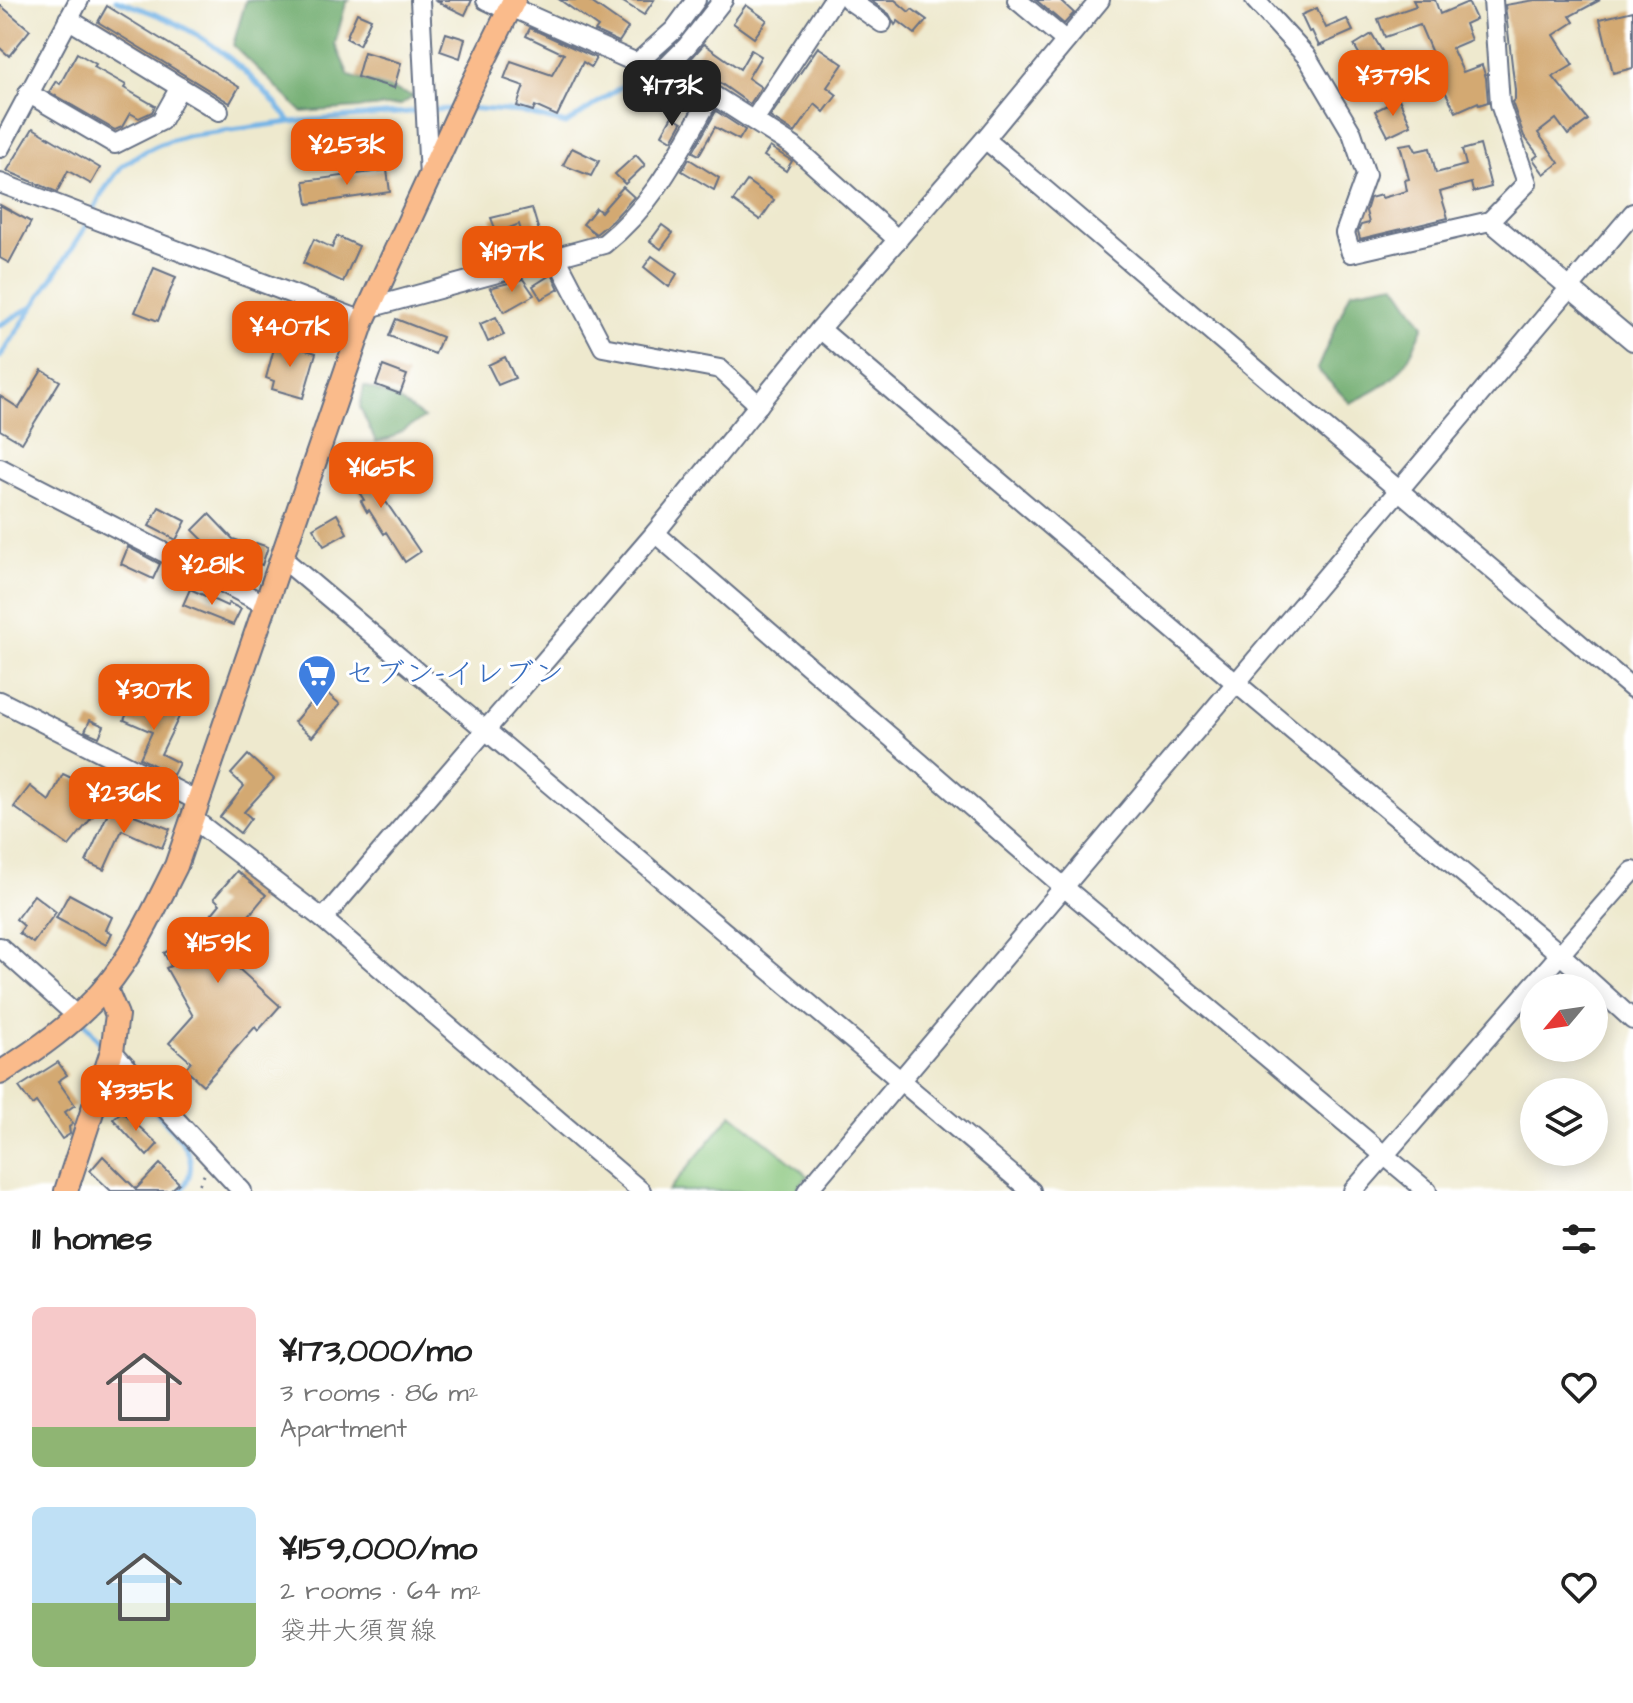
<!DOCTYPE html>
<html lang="en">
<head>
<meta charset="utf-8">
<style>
	:root { --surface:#fff; --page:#f6f6f6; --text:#222; --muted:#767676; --accent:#ea580c }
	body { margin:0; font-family:"Architects Daughter","Klee One",sans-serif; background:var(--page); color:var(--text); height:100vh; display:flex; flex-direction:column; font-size:30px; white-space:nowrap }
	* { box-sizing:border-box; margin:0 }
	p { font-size:26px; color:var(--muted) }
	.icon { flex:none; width:44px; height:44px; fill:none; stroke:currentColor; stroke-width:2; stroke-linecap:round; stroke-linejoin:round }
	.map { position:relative; height:1191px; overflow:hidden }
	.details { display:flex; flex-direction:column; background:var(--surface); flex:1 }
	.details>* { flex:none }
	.needle { width:52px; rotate:241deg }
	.fabs { position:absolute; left:1520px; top:974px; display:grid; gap:16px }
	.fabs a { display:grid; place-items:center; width:88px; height:88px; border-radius:50%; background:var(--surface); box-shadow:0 4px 20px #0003; font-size:40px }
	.price { position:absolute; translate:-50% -68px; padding:0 18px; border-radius:16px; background:var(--accent); color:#fff; font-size:26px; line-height:52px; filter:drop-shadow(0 2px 4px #0008) }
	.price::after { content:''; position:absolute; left:50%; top:48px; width:24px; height:18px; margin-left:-12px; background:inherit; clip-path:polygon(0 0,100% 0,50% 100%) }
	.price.current { background:#222; color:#fff }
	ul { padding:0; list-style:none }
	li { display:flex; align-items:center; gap:24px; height:200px; padding:0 32px }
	li span { display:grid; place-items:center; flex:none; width:224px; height:160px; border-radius:12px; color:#555 }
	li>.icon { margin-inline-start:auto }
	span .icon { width:96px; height:96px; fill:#fffc; stroke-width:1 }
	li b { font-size:34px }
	h2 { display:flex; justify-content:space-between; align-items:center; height:96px; padding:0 32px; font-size:34px }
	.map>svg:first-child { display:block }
</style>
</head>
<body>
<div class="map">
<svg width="1633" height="1191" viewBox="0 0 1633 1191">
	<rect width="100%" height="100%" fill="#fff"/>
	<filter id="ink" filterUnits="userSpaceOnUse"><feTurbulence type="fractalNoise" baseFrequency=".0125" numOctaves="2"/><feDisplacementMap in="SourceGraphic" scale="16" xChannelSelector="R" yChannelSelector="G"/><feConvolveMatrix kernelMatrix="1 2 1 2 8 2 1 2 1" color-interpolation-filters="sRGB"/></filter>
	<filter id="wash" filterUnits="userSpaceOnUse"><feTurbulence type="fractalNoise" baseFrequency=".006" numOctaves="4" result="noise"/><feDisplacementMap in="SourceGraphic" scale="32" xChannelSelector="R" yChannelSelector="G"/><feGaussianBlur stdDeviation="1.8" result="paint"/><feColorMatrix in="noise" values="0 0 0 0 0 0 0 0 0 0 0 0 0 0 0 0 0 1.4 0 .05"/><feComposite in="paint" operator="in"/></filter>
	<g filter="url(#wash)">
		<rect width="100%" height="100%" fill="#eee9ce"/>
		<g fill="#87c57c" stroke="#517a6d" stroke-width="2">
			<path d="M700 0H722L663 70 655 53Z"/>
			<path d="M732 1114 808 1176 795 1191H668Z"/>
		</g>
		<g fill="#6daa6c" stroke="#446c65" stroke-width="2">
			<path d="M246 0H349L346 3 335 44 349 76 414 96 401 105 302 112 233 45Z"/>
			<path d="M1395 283 1424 325C1404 371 1397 382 1350 403L1317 369 1351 291Z"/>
			<path d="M364 386 395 398 424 418 389 439 376 442 360 407Z"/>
		</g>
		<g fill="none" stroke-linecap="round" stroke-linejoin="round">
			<g stroke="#72b3e6" stroke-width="5">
				<path d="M116 0C138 8 161 15 181 26 224 48 261 84 290 121"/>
				<path d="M701 14 711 0"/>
				<path d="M655 64 685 35"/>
				<path d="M467 108 521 112 566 124 643 72"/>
				<path d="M431 110 453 109"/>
				<path d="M0 325 31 307"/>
				<path d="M0 357 82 233 102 193 121 167 138 155 160 144 186 136 291 122 421 111"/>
				<path d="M1625 867 1633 859"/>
				<path d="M83 1020 106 1051"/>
				<path d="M156 1111C177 1137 206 1157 181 1191"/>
			</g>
		</g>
		<g id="blocks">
			<g fill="#d3a972">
				<path d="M434 0H472L465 15Z"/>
				<path d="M560 0H588L628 28 619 42 595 31 598 27Z"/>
				<path d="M620 0H654L644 15Z"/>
				<path d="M870 0H895L909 12 912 9 927 20 915 34 898 21 895 25 889 14Z"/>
				<path d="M1036 0H1060L1074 13 1064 24Z"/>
				<path d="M1413 0H1435L1440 14 1468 2 1476 19 1465 24 1471 40 1452 48 1463 72 1482 65 1486 78 1488 102 1479 105 1478 102 1456 112 1438 78 1402 90 1397 72 1435 60 1420 25 1385 37 1378 19 1416 6Z"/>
				<path d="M1535 0H1600L1570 16 1574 22 1554 35 1573 65 1553 77 1588 120 1568 135 1556 119 1538 133 1559 163 1544 174 1533 159 1538 155 1524 136 1512 102 1515 99V90L1505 5Z"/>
				<path d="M0 5 30 30 9 56 0 48Z"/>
				<path d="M746 5 767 20 754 38 733 23Z"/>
				<path d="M107 6 239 87 230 103 98 22Z"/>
				<path d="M1317 8 1326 28 1347 19 1353 31 1319 46 1312 31 1309 32 1301 15Z"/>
				<path d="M1633 11V68L1613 73 1600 19Z"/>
				<path d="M357 13 371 19 359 45 346 38Z"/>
				<path d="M530 28 596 58 591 67 583 62 557 116 535 106 533 111 517 106 524 86 504 79 511 61 552 75 564 54 526 36Z"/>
				<path d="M446 33 465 39 460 58 440 51Z"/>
				<path d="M1372 34 1388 61 1369 71 1354 45Z"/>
				<path d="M704 44 740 69 751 50 761 56 748 78 761 87 750 104 689 61Z"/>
				<path d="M818 47 843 64 827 87 837 95 824 112 815 104 795 133 770 117Z"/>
				<path d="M364 52 401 63 394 88 357 77Z"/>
				<path d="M77 53 96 64 94 67 126 85 124 88 155 106 152 112 139 118 130 113 122 127 115 130 49 92 56 81 60 84Z"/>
				<path d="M1399 99 1411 125 1388 136 1375 111Z"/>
				<path d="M716 111 745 130 739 140 715 127 699 155 693 152Z"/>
				<path d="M672 116 682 122 672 140 662 134Z"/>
				<path d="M33 128 100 168 91 184 68 171 57 192 7 171Z"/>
				<path d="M1412 143 1416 151 1430 148 1436 173 1466 165 1462 150 1480 145 1491 187 1473 192 1471 183 1440 192 1448 218 1360 239 1358 231 1361 225 1369 223 1366 211 1370 198 1381 195 1382 198 1407 191 1405 180 1409 179 1400 145Z"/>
				<path d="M770 147 792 161 786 171 764 156Z"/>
				<path d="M572 148 599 161 591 176 563 165Z"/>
				<path d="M636 155 645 165 625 184 615 174Z"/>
				<path d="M689 159 719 178 714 190 682 171Z"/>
				<path d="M387 170 390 192 308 204 304 181Z"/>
				<path d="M747 181 774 200 760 220 733 201Z"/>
				<path d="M623 187 634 197 613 220 596 234 583 224 596 208 601 212Z"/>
				<path d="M0 205 31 222 9 263 0 258Z"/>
				<path d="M532 208 544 248 527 252 519 224 497 233 491 218Z"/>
				<path d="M662 225 673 233 661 249 650 241Z"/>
				<path d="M337 236 359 246 343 282 303 263 314 239 332 248Z"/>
				<path d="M652 256 677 274 669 287 644 267Z"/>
				<path d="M154 268 176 277 158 321 135 312Z"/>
				<path d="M552 274 559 289 541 299 533 286Z"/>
				<path d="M523 279 534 295 504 312 490 288Z"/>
				<path d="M496 317 504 335 488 342 480 324Z"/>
				<path d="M396 319 442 337 435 354 389 336Z"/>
				<path d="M276 341 316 353 303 398 272 389 274 381 266 378Z"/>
				<path d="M505 357 515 378 498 385 488 365Z"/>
				<path d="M383 366 407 375 400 394 376 385Z"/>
				<path d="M42 370 60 381 22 443 0 430V396L19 408Z"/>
				<path d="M359 457 373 479 369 481 383 504 386 502 420 552 405 562 386 532 384 534 369 510 367 512 361 501 364 500 343 467Z"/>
				<path d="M159 507 186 521 176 540 149 526Z"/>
				<path d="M209 514 233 539 255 546 256 543 268 547 262 565 247 561 244 572 230 567 193 530Z"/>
				<path d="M337 514 347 533 324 546 313 528Z"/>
				<path d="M128 547 160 564 153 579 121 564Z"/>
				<path d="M190 589 227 606 229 603 241 609 233 625 183 605Z"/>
				<path d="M322 689 340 704 312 737 294 722Z"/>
				<path d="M135 696 179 717 161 754 179 763 173 775 140 758 152 732 124 720Z"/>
				<path d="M90 720 104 726 99 737 85 731Z"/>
				<path d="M248 755 274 779 244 812 251 818 240 833 220 817 244 786 231 774Z"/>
				<path d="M63 774 109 796 69 846 14 807 30 786 49 801Z"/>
				<path d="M111 806 170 829 162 848 122 830 104 870 86 862Z"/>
				<path d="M237 871 266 895 219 951 280 1006 258 1031 255 1027 203 1085 185 1069 191 1062 169 1043 193 1016 166 968 171 966 164 953 175 947 179 954 220 904 214 898Z"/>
				<path d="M69 894 112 917 106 930 112 933 106 945 56 918Z"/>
				<path d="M34 895 56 912 33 943 19 933 24 926 16 919Z"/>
				<path d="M58 1062 67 1075 58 1081 75 1105 65 1112 73 1124 69 1127 70 1134 62 1139 36 1102 32 1105 19 1087Z"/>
				<path d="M122 1111 158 1144 147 1156 113 1119Z"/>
				<path d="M103 1156 136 1189 160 1164 179 1183 170 1191H111L90 1171Z"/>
			</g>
		</g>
	</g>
	<g filter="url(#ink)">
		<use href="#blocks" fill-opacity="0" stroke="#657085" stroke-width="2"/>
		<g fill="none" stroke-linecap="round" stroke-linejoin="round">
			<defs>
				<g id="minor">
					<path d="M420 0 429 177"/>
					<path d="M486 0 509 11"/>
					<path d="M849 0 882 23"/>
					<path d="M1017 0 1066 41"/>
					<path d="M1255 0 1307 57 1352 133 1366 175 1345 233 1351 253 1490 221"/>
					<path d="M1493 0 1500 104 1527 183 1490 221 1633 341"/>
					<path d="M511 7 637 63 702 88 793 146 898 240"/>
					<path d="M68 19 219 111"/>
					<path d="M637 63 674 30 696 0"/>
					<path d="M661 72 687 46 723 0"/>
					<path d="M28 93 115 144 161 121 180 87"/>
					<path d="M754 120 833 0"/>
					<path d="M985 139 1633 689"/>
					<path d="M0 148 79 0"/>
					<path d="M0 183 363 321"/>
					<path d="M555 255 603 347 720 369 759 405"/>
					<path d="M369 308 604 244C655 204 680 150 712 94"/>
					<path d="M820 329 1237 684 1560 954 1633 1020"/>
					<path d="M0 468 266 605"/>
					<path d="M655 533 1065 888 1427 1191"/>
					<path d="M282 558 1031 1191"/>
					<path d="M0 701 198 801"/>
					<path d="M192 818 323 919 641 1191"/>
					<path d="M323 919 655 533 820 329 985 139 1100 0"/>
					<path d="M0 947 77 1016"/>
					<path d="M112 1051 242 1191"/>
					<path d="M807 1191 1633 213"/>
					<path d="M1353 1191 1633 871"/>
				</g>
				<g id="major">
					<path d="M0 1073C38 1049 75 1023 105 988 135 952 155 907 176 866L363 321 467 95 514 0"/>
					<path d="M66 1191 112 1051 117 1015 105 987"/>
				</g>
			</defs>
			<use href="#minor" stroke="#657085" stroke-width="22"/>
			<use href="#major" stroke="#657085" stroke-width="26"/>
			<path stroke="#657085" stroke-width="3" stroke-dasharray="2 6" stroke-linecap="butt" d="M196 1191 205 1173"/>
			<use href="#minor" stroke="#fff" stroke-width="18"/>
			<use href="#major" stroke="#fabb8b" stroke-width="22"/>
		</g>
	</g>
	<defs>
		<symbol id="supermarket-pin" viewBox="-11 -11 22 30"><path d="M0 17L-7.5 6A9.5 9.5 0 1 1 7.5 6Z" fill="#3f7fe0" stroke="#fff"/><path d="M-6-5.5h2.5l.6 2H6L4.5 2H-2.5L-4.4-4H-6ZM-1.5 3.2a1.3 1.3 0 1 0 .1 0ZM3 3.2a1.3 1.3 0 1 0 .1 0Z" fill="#fff"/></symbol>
	</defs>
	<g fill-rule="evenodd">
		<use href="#supermarket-pin" x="295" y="652" width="44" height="60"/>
	</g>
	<g text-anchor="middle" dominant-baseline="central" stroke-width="6" stroke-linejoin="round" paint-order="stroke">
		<g font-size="30" fill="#366cbe" stroke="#fff" text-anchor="start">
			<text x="345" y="674">セブン-イレブン</text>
		</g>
	</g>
</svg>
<div class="fabs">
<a><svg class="needle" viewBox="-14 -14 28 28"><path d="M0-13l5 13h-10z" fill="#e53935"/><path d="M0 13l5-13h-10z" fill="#767676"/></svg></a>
<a><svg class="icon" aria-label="layers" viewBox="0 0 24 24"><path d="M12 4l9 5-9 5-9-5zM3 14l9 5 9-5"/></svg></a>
</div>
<b class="price" style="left:1393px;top:118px">¥379K</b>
<b class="price current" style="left:672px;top:128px">¥173K</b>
<b class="price" style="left:347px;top:187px">¥253K</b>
<b class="price" style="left:512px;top:294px">¥197K</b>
<b class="price" style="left:290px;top:369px">¥407K</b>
<b class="price" style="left:381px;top:510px">¥165K</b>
<b class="price" style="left:212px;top:607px">¥281K</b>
<b class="price" style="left:154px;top:732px">¥307K</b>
<b class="price" style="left:124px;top:835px">¥236K</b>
<b class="price" style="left:218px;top:985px">¥159K</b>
<b class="price" style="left:136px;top:1133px">¥335K</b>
</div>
<section class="details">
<h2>11 homes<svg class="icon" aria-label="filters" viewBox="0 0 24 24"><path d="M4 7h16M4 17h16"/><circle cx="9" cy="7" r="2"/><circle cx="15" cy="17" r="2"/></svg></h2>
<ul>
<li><span style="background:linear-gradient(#f6c9c9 75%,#8fb573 0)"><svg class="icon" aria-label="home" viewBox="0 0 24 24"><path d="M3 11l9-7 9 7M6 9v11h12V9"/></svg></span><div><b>¥173,000/mo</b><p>3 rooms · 86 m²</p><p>Apartment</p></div><svg class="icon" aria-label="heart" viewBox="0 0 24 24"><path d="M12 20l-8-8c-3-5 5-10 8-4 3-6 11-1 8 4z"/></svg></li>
<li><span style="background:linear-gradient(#bfe0f5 60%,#8fb573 0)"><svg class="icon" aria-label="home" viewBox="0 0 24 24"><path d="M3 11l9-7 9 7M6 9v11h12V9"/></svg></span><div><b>¥159,000/mo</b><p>2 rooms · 64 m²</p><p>袋井大須賀線</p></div><svg class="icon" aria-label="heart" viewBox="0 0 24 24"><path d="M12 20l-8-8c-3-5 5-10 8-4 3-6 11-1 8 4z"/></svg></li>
</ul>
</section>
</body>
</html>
